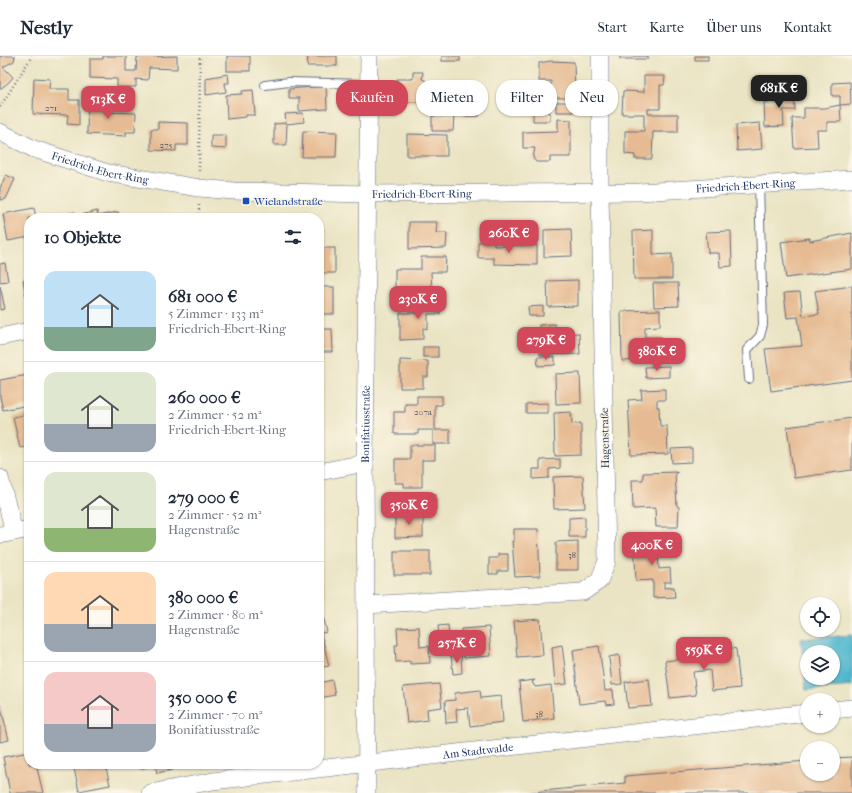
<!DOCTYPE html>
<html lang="de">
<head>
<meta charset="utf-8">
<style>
	:root { --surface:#fff; --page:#f2f2f3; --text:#1f2937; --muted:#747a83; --line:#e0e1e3; --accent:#d1495b }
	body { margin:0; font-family:"IM FELL French Canon",serif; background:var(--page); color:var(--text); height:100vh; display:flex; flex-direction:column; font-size:15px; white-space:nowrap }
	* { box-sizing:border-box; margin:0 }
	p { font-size:13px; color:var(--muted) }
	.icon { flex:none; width:22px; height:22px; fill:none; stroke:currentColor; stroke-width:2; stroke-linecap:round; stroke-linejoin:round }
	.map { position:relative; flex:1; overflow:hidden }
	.sheet { position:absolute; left:24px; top:157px; width:300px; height:556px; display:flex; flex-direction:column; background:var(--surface); border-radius:16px; box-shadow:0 1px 3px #0004 }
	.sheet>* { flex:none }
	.guide { position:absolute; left:336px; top:24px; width:380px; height:36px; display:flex; gap:8px }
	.tools { position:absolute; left:800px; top:541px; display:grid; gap:8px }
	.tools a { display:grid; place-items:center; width:40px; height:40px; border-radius:50%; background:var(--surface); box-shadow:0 1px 3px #0004; font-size:20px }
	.price { position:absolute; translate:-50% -34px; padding:0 9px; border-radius:8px; background:var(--accent); color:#fff; font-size:13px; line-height:26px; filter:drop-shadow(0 1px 2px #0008) }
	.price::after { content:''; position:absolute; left:50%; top:24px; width:12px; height:9px; margin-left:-6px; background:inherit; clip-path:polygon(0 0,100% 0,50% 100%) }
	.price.on { background:#222; color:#fff }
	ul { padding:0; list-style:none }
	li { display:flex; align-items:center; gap:12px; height:100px; padding:0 20px }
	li+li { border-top:1px solid var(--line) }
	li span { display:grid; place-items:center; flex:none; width:112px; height:80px; border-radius:12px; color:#555 }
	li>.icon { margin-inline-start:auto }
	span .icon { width:48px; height:48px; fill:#fffc; stroke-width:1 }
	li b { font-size:17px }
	h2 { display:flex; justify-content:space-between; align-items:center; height:48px; padding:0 20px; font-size:17px }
	.pill { padding:0 14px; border-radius:16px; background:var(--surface); box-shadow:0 1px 3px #0004; font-size:14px; line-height:36px }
	.pill.on { background:var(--accent); color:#fff }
	header { display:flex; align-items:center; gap:24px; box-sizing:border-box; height:56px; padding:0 20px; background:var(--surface); border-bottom:1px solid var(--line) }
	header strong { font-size:19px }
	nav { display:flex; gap:22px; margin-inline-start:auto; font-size:14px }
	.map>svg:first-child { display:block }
</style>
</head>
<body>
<header>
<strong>Nestly</strong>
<nav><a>Start</a><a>Karte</a><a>Über uns</a><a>Kontakt</a></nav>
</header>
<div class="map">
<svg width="852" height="737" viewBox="0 0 852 737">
	<rect width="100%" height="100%" fill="#fcf5e5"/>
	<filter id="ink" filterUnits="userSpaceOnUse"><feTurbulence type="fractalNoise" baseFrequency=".025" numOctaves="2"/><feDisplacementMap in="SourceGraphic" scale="8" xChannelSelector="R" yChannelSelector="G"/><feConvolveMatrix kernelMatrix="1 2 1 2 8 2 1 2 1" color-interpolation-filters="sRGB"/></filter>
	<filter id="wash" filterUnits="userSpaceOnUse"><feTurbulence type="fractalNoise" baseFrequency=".012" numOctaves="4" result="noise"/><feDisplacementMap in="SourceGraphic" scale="16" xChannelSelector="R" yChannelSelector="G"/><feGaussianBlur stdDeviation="0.9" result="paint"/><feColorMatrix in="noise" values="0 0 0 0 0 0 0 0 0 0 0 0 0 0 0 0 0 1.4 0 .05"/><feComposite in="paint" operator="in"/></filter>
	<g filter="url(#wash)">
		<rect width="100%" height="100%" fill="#eae4c4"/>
		<path fill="#4fb7cd" stroke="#357396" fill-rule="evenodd" d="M852 579V630L806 634 801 583ZM807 596H833V622H807Z"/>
		<g id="blocks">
			<g fill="#e6bb93">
				<path d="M0 0H15L14 5 3 11 13 21 9 26 0 33Z"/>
				<path d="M103 0H126V15H136L137 1 177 0V13L149 12 148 24 136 23V31H117V23L90 22V3H103Z"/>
				<rect x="227" y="0" width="23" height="15"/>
				<path d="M308 0H337V10H307Z"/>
				<rect x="442" y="0" width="18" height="5"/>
				<rect x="620" y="0" width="28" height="3"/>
				<rect x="695" y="0" width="13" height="4"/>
				<path d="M551 5 574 6 575 42H551V25H539V7Z"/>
				<path d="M413 16H423L422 23 425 24 426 27H437V43H425V46H396L397 23H413Z"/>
				<path d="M228 18 229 27H225L226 36 206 39V22Z"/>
				<path d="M644 20H665L664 29H660V53H648V58H678V76H653L652 103H635V99L625 98V75H644V58H622L623 35 644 36Z"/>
				<path d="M34 22 50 23 49 33H69V44H79V69L67 68 68 59 33 58Z"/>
				<path d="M850 26 851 48 840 49V40H832V27Z"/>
				<path d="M326 30 327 53 299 55V42H289V33Z"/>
				<path d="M794 33 795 54H783L784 70 765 71 764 46H783L782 34Z"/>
				<path d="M253 34 255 59H246V61L227 63 226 39 242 38V35Z"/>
				<path d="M88 40 104 41V56L136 57 135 76H126V80L87 78Z"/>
				<rect x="464" y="41" width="15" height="19"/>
				<path d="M525 42H533V55L550 56V65H533V55H525Z"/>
				<path d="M556 46H574L573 56H556Z"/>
				<path d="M840 49 841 66H827V74H817L818 91 794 92 792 62H804V52H825Z"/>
				<path d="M303 57 304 66 287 68 286 89H274V68L286 67 285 58Z"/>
				<path d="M432 60H454L453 75H432Z"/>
				<path d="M558 63 571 64V101H550V106H536L533 102 535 92H523V76L558 75Z"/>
				<path d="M158 66 188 67V89H176V95L151 94V73H158Z"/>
				<path d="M760 67 762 93 737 95 736 69Z"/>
				<path d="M303 75 337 76 336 101H302Z"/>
				<path d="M407 78 447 79V100H407Z"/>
				<path d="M211 79H226V93L211 92Z"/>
				<path d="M6 119 15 123 6 143 0 144V132Z"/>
				<path d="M34 152 36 162H29V181L8 185 3 158Z"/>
				<path d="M97 155 98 160 118 156 120 162H82L81 159Z"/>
				<path d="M75 156 76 162H60L59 159Z"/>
				<path d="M409 166H437L436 177H447L446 192 409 193Z"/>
				<path d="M571 173 572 200 544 201V174Z"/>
				<path d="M653 174V199L672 198V223H634L633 175Z"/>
				<path d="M731 175 732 210 720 211 719 197H708L706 176Z"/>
				<path d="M852 177V213L786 222 781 186 810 182V185Z"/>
				<path d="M494 185V190L537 189V209L494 208V202H478V186Z"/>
				<rect x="319" y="192" width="16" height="25"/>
				<path d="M421 201H446L445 216H431L432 235 395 236V213H421Z"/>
				<path d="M5 207 8 225 0 226V208Z"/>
				<path d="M29 223V253H28L23 224Z"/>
				<path d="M578 224V250L548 251 547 225Z"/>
				<path d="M653 227H678L679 250 654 251Z"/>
				<path d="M0 230 5 253 0 254Z"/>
				<path d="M852 230V324L771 335 765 293 802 290 798 261 787 262 784 237 800 236 803 260 819 258 815 235Z"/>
				<rect x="319" y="231" width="15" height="27"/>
				<path d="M423 243H440V258H428V273L423 272V283L400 284V257H423Z"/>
				<path d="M543 250V260H529L528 251Z"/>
				<path d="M660 254V270L645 271V281H662L663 300 646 301V304L622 305 621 255Z"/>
				<path d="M555 268V278L579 277 580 298 540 299 539 269Z"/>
				<path d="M319 273H332L333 296H319Z"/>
				<rect x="423" y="291" width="15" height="10"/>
				<path d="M537 301H555V309L538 310Z"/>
				<path d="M400 304 428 305V321H423V332H400Z"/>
				<path d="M669 310V321L646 322 645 311Z"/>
				<path d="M580 317 581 347 556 348 555 318Z"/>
				<path d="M28 319 29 349 3 354 0 341V324Z"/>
				<path d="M665 333V344H657V351H659L660 370H667L668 398 631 399 628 344 642 343 641 334Z"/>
				<path d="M417 340H442V349H435V374H450V388H433V374H418V378H394V356H405V348H417Z"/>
				<path d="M548 347V357H526V348Z"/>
				<path d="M571 356 572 368 581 367V399L555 400 554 357Z"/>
				<path d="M29 358V391L20 392 13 361Z"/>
				<path d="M852 362V414L794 422 787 371Z"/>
				<path d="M410 389H435V404H422V431H404V427H395V403H410Z"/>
				<path d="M692 392V406L672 407 671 393Z"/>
				<path d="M560 403V412L549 413V422L533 423V413H540V404Z"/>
				<path d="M678 416 675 417 677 450 679 451 678 471H656L655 452 633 453 632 424H643V417Z"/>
				<path d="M583 420 585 452 554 453 553 421Z"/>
				<path d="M422 438H436V454H423Z"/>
				<path d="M395 458H423V481L395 482Z"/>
				<path d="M585 461V481H569V462Z"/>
				<path d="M514 473H538L540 520 515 521 512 485H514Z"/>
				<path d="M657 479 659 513 670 512 671 526H664V532L674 531 675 541 653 542V524L636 525 634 480Z"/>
				<path d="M578 485V514H556V486Z"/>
				<rect x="394" y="495" width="36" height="24"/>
				<path d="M498 498H508V515H498V518H489V502H498Z"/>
				<path d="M320 518 325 541 319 542V519Z"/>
				<path d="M319 544 327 576 321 577 329 610 319 612Z"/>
				<path d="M540 563 543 599 517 601 514 565Z"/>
				<path d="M448 569 450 590 440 591 438 570Z"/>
				<path d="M419 571 420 591 429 590 430 607 410 608V605L396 606 395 589H398L397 572Z"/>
				<path d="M489 571 491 600 464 602 461 573Z"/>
				<path d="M562 589 567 628 555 629 552 591Z"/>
				<path d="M599 590 605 635 613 634 614 648 606 649 605 645 579 648 573 594Z"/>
				<path d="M724 590 736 593 740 632 712 635 710 614 693 616 696 639 670 642 665 605 691 602 690 595 708 593 709 596 713 593Z"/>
				<path d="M461 598 462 617 453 618 451 599Z"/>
				<path d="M619 599 622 628 612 629 609 601Z"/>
				<path d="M649 623 652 650 628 652 625 626Z"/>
				<path d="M332 624 335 639 319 642V627Z"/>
				<path d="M535 624 532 626 535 631 551 629 554 662 523 666 519 626Z"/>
				<path d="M439 628 442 651 427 653 428 664 407 667 403 631Z"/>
				<path d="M480 634 481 642 501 640 503 666 470 670 468 652 456 653 457 666 446 667 445 645 455 644V637Z"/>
				<path d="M0 648 9 684 0 686Z"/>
				<path d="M29 696V708H36L43 737H10L3 701Z"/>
				<path d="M852 701V737H522L625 727V720L807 705V718H833V702Z"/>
				<path d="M73 708H105L110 729 79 735Z"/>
				<path d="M139 708H171L172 714 157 717 155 709 140 713Z"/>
			</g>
		</g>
	</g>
	<g filter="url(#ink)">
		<use href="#blocks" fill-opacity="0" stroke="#636e82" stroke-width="1"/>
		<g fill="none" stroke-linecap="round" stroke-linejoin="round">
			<defs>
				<g id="service">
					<path d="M265 29 289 26 369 28"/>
					<path d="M749 323 747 294 760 280 763 269 759 129"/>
				</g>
				<g id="minor">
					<path id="s1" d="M0 76 34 93 108 117 199 132 234 135 368 138 639 136 852 123"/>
					<path d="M0 281 29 275"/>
					<path d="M319 416 365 407"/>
					<path d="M0 422 14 476"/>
					<path d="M0 479 29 473"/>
					<path d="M366 549 583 536 599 525 607 505 600 136V0"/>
					<path d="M833 654 852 652"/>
					<path id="s2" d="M150 737 213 725 807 657"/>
					<path id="s3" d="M367 737 365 407 369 0"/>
				</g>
			</defs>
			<use href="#service" stroke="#636e82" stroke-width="10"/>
			<use href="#minor" stroke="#636e82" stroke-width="18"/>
			<g stroke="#636e82" stroke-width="2.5" stroke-dasharray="1 3" stroke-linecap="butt">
				<path d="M0 51 32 0"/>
				<path d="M199 115 200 0"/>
				<path d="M199 162V148"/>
			</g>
			<use href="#service" stroke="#fff" stroke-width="8"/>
			<use href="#minor" stroke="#fff" stroke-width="17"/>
		</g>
	</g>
	<rect fill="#1a4fb4" stroke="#fcf5e5" stroke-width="1.5" x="242" y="141" width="8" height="8" rx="2"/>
	<g text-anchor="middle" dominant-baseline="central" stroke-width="3" stroke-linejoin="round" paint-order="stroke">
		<g font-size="9" fill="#4e526b">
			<text x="51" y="52">271</text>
			<text x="166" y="89">275</text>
			<text x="423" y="356">207a</text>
			<text x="572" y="499">38</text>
			<text x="539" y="658">38</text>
		</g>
		<g font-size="11" fill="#1b2f5e" stroke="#fcf5e5">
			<text stroke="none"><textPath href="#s1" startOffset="107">Friedrich-Ebert-Ring</textPath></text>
			<text stroke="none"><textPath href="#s1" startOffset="755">Friedrich-Ebert-Ring</textPath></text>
			<text stroke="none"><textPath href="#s1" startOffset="431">Friedrich-Ebert-Ring</textPath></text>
			<text stroke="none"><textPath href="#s3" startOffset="369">Bonifatiusstraße</textPath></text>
			<text transform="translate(605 382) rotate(-91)">Hagenstraße</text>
			<text stroke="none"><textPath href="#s2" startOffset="331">Am Stadtwalde</textPath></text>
		</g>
		<g font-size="11" fill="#164399" stroke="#fcf5e5" text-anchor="start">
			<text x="254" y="145">Wielandstraße</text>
		</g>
	</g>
</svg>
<div class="tools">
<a><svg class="icon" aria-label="locate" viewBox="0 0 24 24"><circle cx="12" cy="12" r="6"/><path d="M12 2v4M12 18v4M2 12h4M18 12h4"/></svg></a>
<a><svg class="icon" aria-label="layers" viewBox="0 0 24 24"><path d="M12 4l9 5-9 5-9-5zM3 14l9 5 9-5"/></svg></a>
<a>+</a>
<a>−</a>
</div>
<b class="price on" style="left:779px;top:53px">681K €</b>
<b class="price" style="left:108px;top:64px">513K €</b>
<b class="price" style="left:509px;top:198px">260K €</b>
<b class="price" style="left:418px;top:264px">230K €</b>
<b class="price" style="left:546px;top:305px">279K €</b>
<b class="price" style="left:657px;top:316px">380K €</b>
<b class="price" style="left:409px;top:470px">350K €</b>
<b class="price" style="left:652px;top:510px">400K €</b>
<b class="price" style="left:457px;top:608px">257K €</b>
<b class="price" style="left:704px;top:615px">559K €</b>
<div class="guide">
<a class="pill on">Kaufen</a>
<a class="pill">Mieten</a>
<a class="pill">Filter</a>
<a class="pill">Neu</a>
</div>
<section class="sheet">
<h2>10 Objekte<svg class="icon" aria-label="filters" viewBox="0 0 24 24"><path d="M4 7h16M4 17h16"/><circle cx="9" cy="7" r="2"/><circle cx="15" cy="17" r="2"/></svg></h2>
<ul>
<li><span style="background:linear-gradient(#bfe0f5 70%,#7fa58c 0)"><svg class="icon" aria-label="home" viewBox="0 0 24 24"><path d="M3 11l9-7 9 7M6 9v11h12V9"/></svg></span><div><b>681 000 €</b><p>5 Zimmer · 133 m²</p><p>Friedrich-Ebert-Ring</p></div></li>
<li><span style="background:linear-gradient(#dfe7d0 65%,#9aa5b1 0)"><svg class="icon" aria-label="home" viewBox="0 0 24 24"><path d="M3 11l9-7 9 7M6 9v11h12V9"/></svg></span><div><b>260 000 €</b><p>2 Zimmer · 52 m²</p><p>Friedrich-Ebert-Ring</p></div></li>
<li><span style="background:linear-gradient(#dfe7d0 70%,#8fb573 0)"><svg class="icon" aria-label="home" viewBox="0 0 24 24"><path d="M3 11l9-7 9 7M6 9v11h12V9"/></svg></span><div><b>279 000 €</b><p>2 Zimmer · 52 m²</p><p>Hagenstraße</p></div></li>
<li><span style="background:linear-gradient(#ffd9b3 65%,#9aa5b1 0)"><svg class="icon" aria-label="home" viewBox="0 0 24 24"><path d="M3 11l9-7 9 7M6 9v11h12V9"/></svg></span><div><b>380 000 €</b><p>2 Zimmer · 80 m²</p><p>Hagenstraße</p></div></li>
<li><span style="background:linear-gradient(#f6c9c9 65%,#9aa5b1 0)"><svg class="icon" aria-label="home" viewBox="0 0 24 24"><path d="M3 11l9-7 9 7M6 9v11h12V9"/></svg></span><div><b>350 000 €</b><p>2 Zimmer · 70 m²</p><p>Bonifatiusstraße</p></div></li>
</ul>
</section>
</div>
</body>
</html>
